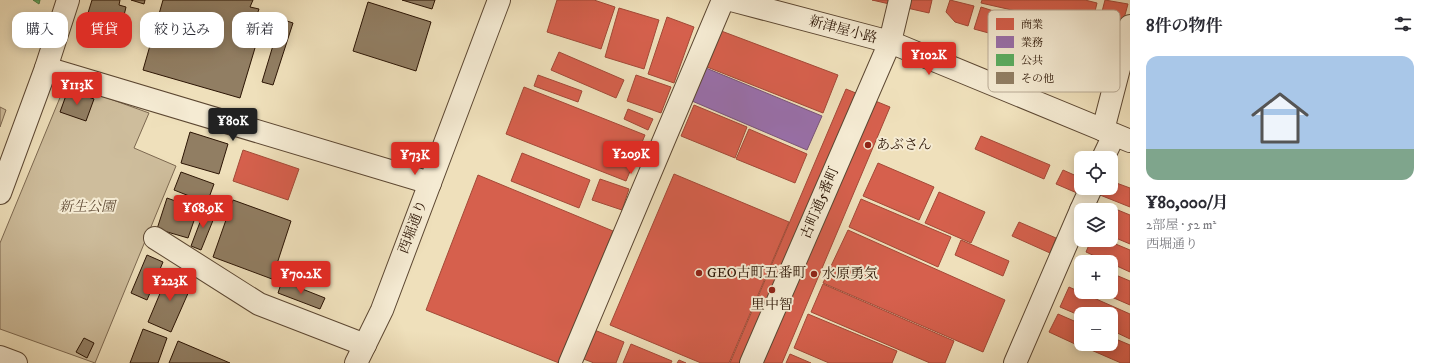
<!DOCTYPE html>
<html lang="ja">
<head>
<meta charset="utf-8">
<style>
	:root { --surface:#fff; --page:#f7f7f7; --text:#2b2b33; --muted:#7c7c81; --accent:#d93025 }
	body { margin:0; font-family:"IM FELL DW Pica","Noto Serif JP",serif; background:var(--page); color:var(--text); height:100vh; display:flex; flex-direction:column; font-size:15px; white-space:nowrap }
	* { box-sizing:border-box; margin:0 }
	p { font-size:13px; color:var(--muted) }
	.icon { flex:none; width:22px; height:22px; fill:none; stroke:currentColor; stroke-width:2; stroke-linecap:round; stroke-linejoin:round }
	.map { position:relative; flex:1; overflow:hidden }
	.panel { display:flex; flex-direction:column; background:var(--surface); width:300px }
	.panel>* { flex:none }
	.hud { position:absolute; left:12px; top:12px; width:380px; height:36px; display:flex; gap:8px }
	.controls { position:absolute; left:1074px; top:151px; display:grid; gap:8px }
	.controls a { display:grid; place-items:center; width:44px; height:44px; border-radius:8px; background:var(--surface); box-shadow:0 2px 10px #0003; font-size:20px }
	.price { position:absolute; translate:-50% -34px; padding:0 9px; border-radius:4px; background:var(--accent); color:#fff; font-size:13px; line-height:26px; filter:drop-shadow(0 1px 2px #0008) }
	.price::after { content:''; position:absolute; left:50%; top:24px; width:12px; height:9px; margin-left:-6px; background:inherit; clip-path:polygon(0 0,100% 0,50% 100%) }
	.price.active { background:#222; color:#fff }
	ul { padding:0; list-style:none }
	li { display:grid; align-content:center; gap:8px; height:212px; padding:0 16px }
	li span { display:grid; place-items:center; height:124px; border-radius:12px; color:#555 }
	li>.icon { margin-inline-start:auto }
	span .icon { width:72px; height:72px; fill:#fffc; stroke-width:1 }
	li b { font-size:17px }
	h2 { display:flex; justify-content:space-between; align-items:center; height:48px; padding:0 16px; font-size:17px }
	.pill { padding:0 14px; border-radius:12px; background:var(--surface); box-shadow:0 2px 10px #0003; font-size:14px; line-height:36px }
	.pill.active { background:var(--accent); color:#fff }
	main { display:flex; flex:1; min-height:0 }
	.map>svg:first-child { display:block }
</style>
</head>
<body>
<main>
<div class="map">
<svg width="1130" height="363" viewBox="0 0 1130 363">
	<rect width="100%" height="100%" fill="#efe0bb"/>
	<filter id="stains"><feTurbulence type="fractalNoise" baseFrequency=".005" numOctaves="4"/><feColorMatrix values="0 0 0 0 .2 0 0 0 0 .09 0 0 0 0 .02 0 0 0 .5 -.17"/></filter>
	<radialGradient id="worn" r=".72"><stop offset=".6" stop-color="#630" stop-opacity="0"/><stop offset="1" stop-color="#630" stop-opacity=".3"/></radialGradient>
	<g fill="#cebd9c" stroke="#7c6850">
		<path d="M66 83 149 113 134 148 176 166 95 363 0 329V243Z"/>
		<path d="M0 107 6 110 0 127Z"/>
	</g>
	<g fill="#d6604d" stroke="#a34937">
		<path d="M557 0H594L615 7 601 49 547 32Z"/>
		<path d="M872 0H932L929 13Z"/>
		<path d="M950 0 974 6 968 26 955 22 946 12Z"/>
		<path d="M982 0H1085L1097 3 1091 28 981 3Z"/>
		<path d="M1105 0 1128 4 1120 33 1098 27Z"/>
		<path d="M981 7 1003 14 996 35 974 29Z"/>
		<path d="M619 8 659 20 644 69 605 57Z"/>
		<path d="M667 17 694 27 674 83 648 74Z"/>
		<path d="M716 29 838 75 823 113 702 65Z"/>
		<path d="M1101 35 1121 40 1117 54 1098 49Z"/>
		<path d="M559 52 624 80 616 98 551 70Z"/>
		<path d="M538 75 582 91 578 102 534 86Z"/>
		<path d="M636 75 671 87 661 113 627 101Z"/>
		<path d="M524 87 645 135 626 181 506 134Z"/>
		<path d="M846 89 890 107 782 363H730Z"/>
		<path d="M694 105 747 127 735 158 681 136Z"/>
		<path d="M628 109 653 119 648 130 624 119Z"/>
		<path d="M749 129 807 154 795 183 736 159Z"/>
		<path d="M981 136 1050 165 1044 179 975 149Z"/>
		<path d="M243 150 299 169 288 200 233 181Z"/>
		<path d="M522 153 590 180 579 208 511 181Z"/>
		<path d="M878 163 934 187 919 220 863 196Z"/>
		<path d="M1063 170 1081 178V185L1077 193 1056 184Z"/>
		<path d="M674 174 789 222 729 363H701L610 325Z"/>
		<path d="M478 175 613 231 559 363 426 310Z"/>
		<path d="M600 179 629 189 622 210 592 200Z"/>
		<path d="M1111 181 1130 188V207L1100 195 1102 188H1111Z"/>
		<path d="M939 192 985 212 971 243 925 223Z"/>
		<path d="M861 199 951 237 938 267 849 227Z"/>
		<path d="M1108 206 1130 215V244L1111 236V210H1106Z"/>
		<path d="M1019 222 1056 238 1050 253 1012 236Z"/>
		<path d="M848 230 1005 300 983 352 823 283Z"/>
		<path d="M961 240 1009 261 1003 276 955 255Z"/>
		<path d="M1091 240H1106L1130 250V272L1086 252Z"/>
		<path d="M1081 268V284L1075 281Z"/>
		<path d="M1111 273 1130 281V305L1100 292H1111Z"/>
		<path d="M823 284 954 341 945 363H930L811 312Z"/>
		<path d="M1069 287 1130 314V339L1111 330V314H1081V316L1060 307Z"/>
		<path d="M808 314 897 351 892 363H829L794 348Z"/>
		<path d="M1058 314 1081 324V331L1075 344 1049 332Z"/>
		<path d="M592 329 624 342 616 363H594L581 358Z"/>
		<path d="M1111 337 1130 345V363H1121L1082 346 1083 344H1111Z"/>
		<path d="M631 344 672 361 671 363H623Z"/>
		<path d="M790 354 811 363H786Z"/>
		<path d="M679 360 686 363H677Z"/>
	</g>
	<path fill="#9970ab" stroke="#785479" d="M706 68 822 116 807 150 692 101Z"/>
	<path fill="#5aae61" stroke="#4c8045" d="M33 0H40L39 4Z"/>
	<g fill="#917e63" stroke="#2b1404">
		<path d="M92 0H120L119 5 126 7 122 24 88 13Z"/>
		<path d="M131 0H145L144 4Z"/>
		<path d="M163 0H253L250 7 259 9 253 26 261 28 240 98 143 70Z"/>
		<path d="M402 0H435L432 9Z"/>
		<path d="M368 2 431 22 416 71 353 51Z"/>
		<path d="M281 19 293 23 273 85 262 82Z"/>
		<path d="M68 90 94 99 86 121 60 112Z"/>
		<path d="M190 132 228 144 219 174 181 163Z"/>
		<path d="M181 172 214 184 207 203 174 190Z"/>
		<path d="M167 198 198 209 188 238 157 229Z"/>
		<path d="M233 200 291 221 272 279 213 257Z"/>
		<path d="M205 209 216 213 201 250 191 246Z"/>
		<path d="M147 255 163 262 147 300 131 293Z"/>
		<path d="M169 272 193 282 171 332 148 322Z"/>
		<path d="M282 281 325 298 320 309 278 293Z"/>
		<path d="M143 329 167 338 158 363H130Z"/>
		<path d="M84 338 94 343 87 358 76 352Z"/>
		<path d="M178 341 230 363H169Z"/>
	</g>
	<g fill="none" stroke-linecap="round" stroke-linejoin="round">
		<defs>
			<g id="minor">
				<path d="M731 0 890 42 1130 141"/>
				<path d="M46 68 430 183"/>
				<path d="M1103 130 1130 26"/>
				<path d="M1103 158 1114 135"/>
				<path d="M0 193 46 68 68 0"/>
				<path d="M1081 210 1091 188"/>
				<path d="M155 238 259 304 365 345"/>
				<path d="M0 357 16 363"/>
				<path d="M356 363 382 310 499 0"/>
				<path d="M570 363 723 0"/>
				<path d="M751 363 890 42 900 0"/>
				<path d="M1015 363 1081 210"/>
			</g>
		</defs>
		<use href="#minor" stroke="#5c4732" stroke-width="24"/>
		<use href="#minor" stroke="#f5ebd3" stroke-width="22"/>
	</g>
	<g fill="#8f2418" stroke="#f5ebd3" stroke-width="1.5">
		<circle cx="868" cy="145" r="4"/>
		<circle cx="699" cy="273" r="4"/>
		<circle cx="814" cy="274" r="4"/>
		<circle cx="772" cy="290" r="4"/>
	</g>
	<g text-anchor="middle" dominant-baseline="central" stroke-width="4" stroke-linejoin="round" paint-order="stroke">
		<g font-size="14" fill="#2b1404" stroke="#f5ebd3">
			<text transform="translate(843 30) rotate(15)">新津屋小路</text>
			<text transform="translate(820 203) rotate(-67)">古町通5番町</text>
			<text transform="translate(413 227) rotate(-69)">西堀通り</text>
		</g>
		<g font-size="14" fill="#2b1404" stroke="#f5ebd3" text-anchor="start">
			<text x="876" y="145">あぶさん</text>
			<text x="707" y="273">GEO古町五番町</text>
			<text x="822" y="274">水原勇気</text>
			<text x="772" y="305" text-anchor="middle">里中智</text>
		</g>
		<g font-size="14" font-style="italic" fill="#644f39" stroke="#f5ebd3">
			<text x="87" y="207">新生公園</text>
		</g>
	</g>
	<rect x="988" y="10" width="132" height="82" rx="6" fill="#f5ebd3" stroke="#b8aa95" stroke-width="1"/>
	<rect x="996" y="18" width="18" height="12" fill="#d6604d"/>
	<rect x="996" y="36" width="18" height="12" fill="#9970ab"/>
	<rect x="996" y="54" width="18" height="12" fill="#5aae61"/>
	<rect x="996" y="72" width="18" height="12" fill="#917e63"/>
	<g font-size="11" fill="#2b1404">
		<text x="1021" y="28">商業</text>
		<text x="1021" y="46">業務</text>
		<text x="1021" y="64">公共</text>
		<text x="1021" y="82">その他</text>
	</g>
	<rect width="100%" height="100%" filter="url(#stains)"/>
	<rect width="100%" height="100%" fill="url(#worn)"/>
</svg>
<div class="controls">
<a><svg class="icon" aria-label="locate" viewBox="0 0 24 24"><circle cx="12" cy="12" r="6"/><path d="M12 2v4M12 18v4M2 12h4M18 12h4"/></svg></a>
<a><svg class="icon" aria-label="layers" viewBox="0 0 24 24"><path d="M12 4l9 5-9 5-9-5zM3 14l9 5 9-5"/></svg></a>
<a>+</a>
<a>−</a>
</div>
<b class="price" style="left:929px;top:76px">¥102K</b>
<b class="price" style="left:77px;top:106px">¥113K</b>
<b class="price active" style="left:233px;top:142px">¥80K</b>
<b class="price" style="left:631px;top:175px">¥209K</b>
<b class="price" style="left:415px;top:176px">¥73K</b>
<b class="price" style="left:203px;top:229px">¥68.9K</b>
<b class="price" style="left:301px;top:295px">¥70.2K</b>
<b class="price" style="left:170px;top:302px">¥223K</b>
<div class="hud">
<a class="pill">購入</a>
<a class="pill active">賃貸</a>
<a class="pill">絞り込み</a>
<a class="pill">新着</a>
</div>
</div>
<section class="panel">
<h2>8件の物件<svg class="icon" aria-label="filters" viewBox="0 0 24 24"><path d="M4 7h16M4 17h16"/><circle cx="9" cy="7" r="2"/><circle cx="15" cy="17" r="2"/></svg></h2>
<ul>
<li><span style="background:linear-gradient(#a9c7e8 75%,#7fa58c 0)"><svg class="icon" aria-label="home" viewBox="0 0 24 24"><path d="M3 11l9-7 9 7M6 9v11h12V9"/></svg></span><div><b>¥80,000/月</b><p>2部屋 · 52 m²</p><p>西堀通り</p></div></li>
</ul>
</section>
</main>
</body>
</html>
